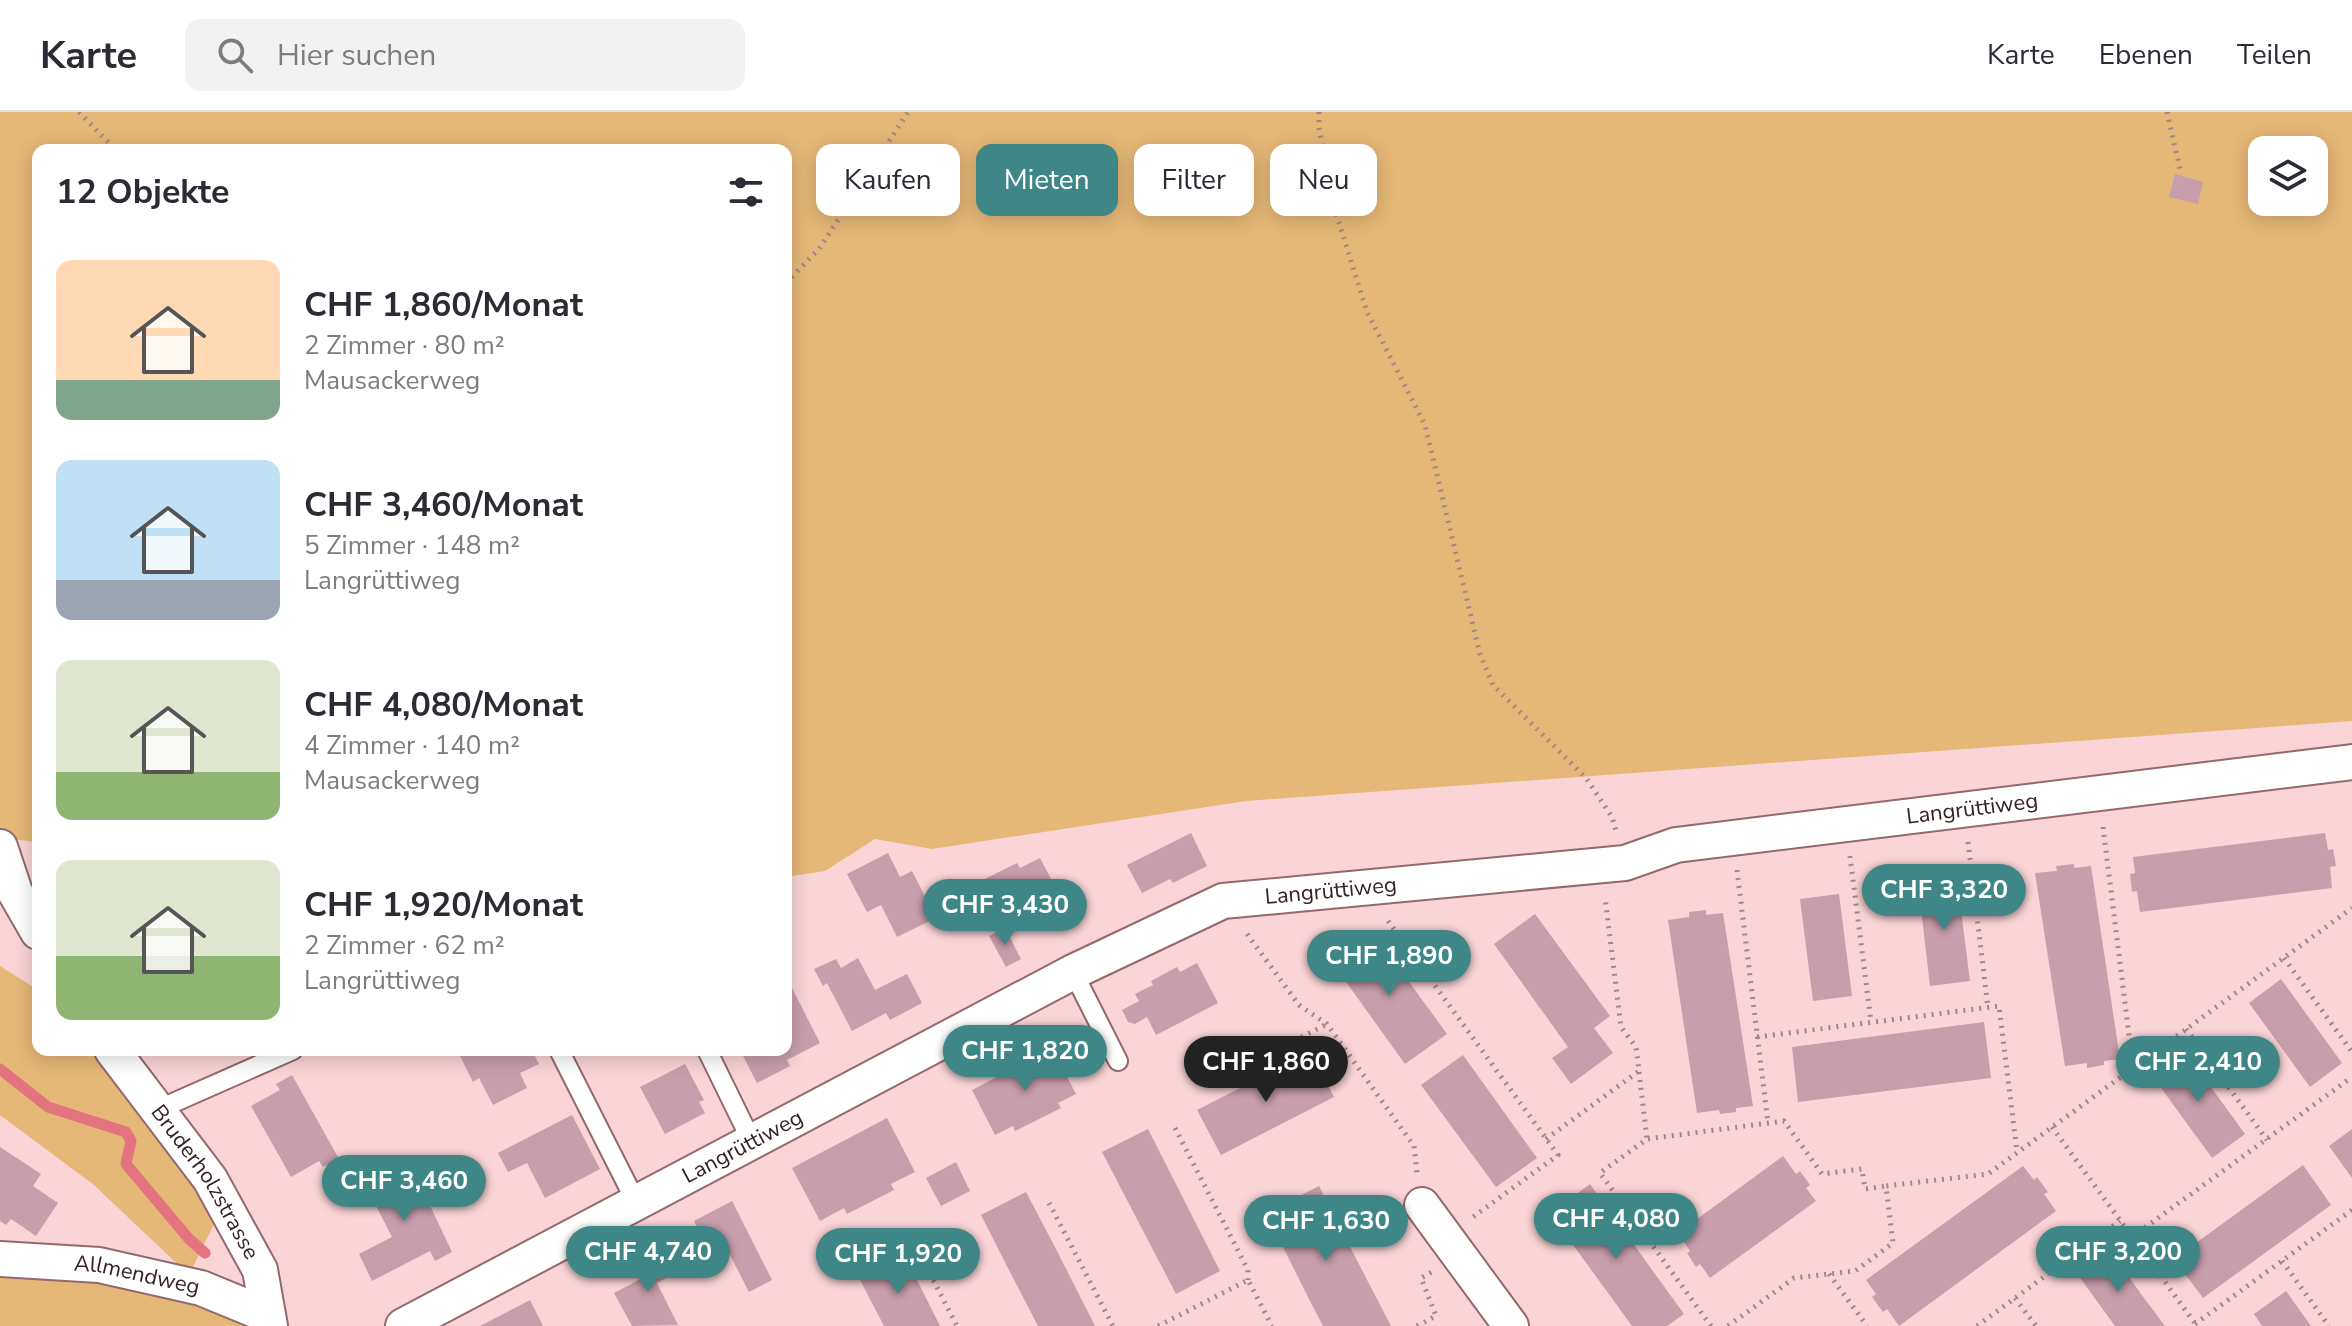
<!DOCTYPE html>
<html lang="de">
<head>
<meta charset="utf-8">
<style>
	:root { --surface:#fff; --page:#f2f2f3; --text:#2b2b33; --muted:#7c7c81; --line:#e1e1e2; --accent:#3e8786 }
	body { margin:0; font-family:"Nunito Sans",sans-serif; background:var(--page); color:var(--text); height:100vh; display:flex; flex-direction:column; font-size:30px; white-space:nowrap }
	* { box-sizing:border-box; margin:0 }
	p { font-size:26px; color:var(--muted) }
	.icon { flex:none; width:44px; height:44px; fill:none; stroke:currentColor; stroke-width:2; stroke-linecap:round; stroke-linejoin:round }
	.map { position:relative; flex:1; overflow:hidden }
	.details { position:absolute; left:32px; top:32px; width:760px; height:912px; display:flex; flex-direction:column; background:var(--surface); border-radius:16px; box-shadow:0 4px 20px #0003 }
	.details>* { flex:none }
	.top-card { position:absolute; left:816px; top:32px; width:760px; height:72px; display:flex; gap:16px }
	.buttons { position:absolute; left:2248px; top:24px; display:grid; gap:16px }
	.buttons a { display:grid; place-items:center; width:80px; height:80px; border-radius:16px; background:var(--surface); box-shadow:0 4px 20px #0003; font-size:40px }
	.price { position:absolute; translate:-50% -68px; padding:0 18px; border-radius:28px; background:var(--accent); color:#fff; font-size:26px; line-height:52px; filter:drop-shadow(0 2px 4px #0008) }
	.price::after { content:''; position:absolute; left:50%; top:48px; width:24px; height:18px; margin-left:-12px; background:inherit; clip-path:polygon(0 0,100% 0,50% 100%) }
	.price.on { background:#222; color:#fff }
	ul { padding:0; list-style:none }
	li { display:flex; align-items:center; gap:24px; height:200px; padding:0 24px }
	li span { display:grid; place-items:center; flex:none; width:224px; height:160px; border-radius:16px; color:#555 }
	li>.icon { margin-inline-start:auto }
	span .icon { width:96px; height:96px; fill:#fffc; stroke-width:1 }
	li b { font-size:34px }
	h2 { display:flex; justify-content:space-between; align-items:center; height:96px; padding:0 24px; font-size:34px }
	.pill { padding:0 28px; border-radius:16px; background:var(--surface); box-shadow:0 4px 20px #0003; font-size:28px; line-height:72px }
	.pill.on { background:var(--accent); color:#fff }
	header { display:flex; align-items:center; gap:48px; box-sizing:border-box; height:112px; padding:0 40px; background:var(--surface); border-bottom:2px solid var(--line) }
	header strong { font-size:38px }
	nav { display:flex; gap:44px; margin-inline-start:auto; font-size:28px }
	.search { width:560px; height:72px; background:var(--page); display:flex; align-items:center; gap:20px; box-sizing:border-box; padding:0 28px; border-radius:16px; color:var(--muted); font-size:30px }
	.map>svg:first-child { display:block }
</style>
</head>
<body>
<header>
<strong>Karte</strong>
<div class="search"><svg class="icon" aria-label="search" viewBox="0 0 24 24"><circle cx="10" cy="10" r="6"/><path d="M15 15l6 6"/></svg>Hier suchen</div>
<nav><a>Karte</a><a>Ebenen</a><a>Teilen</a></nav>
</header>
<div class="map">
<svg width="2352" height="1214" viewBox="0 0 2352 1214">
	<rect width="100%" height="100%" fill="#fad4d6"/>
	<g fill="#e6b877" fill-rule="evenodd">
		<path d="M0 0H2352V609L1246 689 932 737 875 727 825 759 786 765V38H38V730L0 726ZM2262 38H2314V90H2262Z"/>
		<path d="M0 854 38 878V938H90L219 1102 189 1163 94 1073 0 1003Z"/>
		<path d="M0 1159 94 1162 202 1186 244 1214H0Z"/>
	</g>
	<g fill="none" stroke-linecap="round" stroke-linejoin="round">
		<path stroke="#e3737f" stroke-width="11" d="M0 957 48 995 126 1020 131 1029 126 1052 189 1127 205 1141"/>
	</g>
	<g fill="#c89ead">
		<path d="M2175 62 2203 70 2198 92 2169 85Z"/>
		<path d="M1191 721 1207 754 1173 771 1170 767 1142 781 1127 753Z"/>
		<path d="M2325 721 2328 738 2333 737 2336 754 2330 755 2332 776 2140 800 2137 779 2132 780 2130 762 2135 761 2133 745Z"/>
		<path d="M888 741 900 765 912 759 936 806 897 825 881 793 867 800 847 762Z"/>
		<path d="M1040 746 1058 780 1020 800 1019 796 998 807 979 770 1017 751 1020 756Z"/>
		<path d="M2074 752V756L2091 754 2120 947 2104 949V953L2087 956V951L2065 954 2035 761 2057 759 2056 754Z"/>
		<path d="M1957 767 1970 869 1930 874 1918 771Z"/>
		<path d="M1839 782 1852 884 1813 889 1800 787Z"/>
		<path d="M1706 798V803L1723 801 1753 994 1736 996V1000L1720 1002 1719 998 1697 1001 1668 808 1689 805V800Z"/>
		<path d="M1535 802 1610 904 1594 916 1613 941 1571 972 1552 946 1568 935 1494 832Z"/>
		<path d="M1005 816 1021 847 1006 855 989 824Z"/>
		<path d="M1372 819 1447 922 1405 952 1331 849Z"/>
		<path d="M858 846 875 878 907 862 922 891 890 908 886 901 852 919 827 871 823 874 814 857 836 847 841 856Z"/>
		<path d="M1197 851 1218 891 1156 923 1147 905 1135 912 1128 910 1122 898 1139 889 1135 882 1153 873 1151 869 1177 855 1180 860Z"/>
		<path d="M2281 867 2342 951 2310 975 2249 891Z"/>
		<path d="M790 872 820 931 787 948 790 954 757 971 740 938H786V874Z"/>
		<path d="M1984 910 1991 966 1798 990 1792 935Z"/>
		<path d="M1052 936 1076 982 1058 991 1061 996 1015 1019 1013 1014 995 1023 972 978Z"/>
		<path d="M457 938H532L539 952 520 961 527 976 493 993 479 966 473 970Z"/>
		<path d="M2184 938 2245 1022 2212 1046 2151 962Z"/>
		<path d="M1311 940 1334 985 1221 1043 1197 998Z"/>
		<path d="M1463 943 1537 1046 1496 1075 1421 973Z"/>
		<path d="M685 952 704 988 699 990 705 1001 665 1022 640 975Z"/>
		<path d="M292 963 339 1047 323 1055 319 1049 291 1065 251 994 280 978 276 972Z"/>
		<path d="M572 1003 600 1057 545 1086 527 1051 508 1060 498 1041Z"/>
		<path d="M887 1006 915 1060 891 1072 894 1078 847 1102 844 1096 820 1109 792 1056Z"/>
		<path d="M1148 1017 1220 1159 1176 1182 1102 1040Z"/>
		<path d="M2352 1017V1066L2329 1034Z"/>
		<path d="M0 1035 41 1062 33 1074 58 1091 36 1124 11 1107 6 1113 0 1109Z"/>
		<path d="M406 1043 452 1140 435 1149 430 1139 372 1169 359 1142 392 1125 368 1078 391 1066 385 1054Z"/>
		<path d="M1783 1044 1796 1062 1800 1059 1810 1073 1806 1076 1816 1089 1710 1166 1700 1152 1696 1155 1687 1141 1690 1139 1678 1121Z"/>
		<path d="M956 1050 970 1079 941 1094 926 1066Z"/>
		<path d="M2303 1053 2331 1093 2203 1186 2174 1147Z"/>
		<path d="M2023 1054 2034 1068 2037 1065 2048 1080 2044 1082 2056 1099 1899 1214 1887 1197 1883 1200 1872 1185 1876 1182 1866 1168Z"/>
		<path d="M1590 1072 1684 1202 1667 1214H1632L1550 1101Z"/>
		<path d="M1319 1074 1348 1131 1391 1214H1323L1309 1187 1266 1101Z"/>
		<path d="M1026 1080 1056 1137 1095 1214H1038L1010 1160 981 1103Z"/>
		<path d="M732 1089 772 1168 749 1180 728 1139 713 1147 694 1109Z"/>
		<path d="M656 1132 672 1163 657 1171 678 1213 632 1214 614 1181 650 1162 639 1140Z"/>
		<path d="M2111 1140 2141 1182 2165 1214H2115L2078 1163Z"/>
		<path d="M905 1143 919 1172 940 1214H884L859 1166Z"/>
		<path d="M2286 1179 2311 1214H2262L2254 1202Z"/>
		<path d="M530 1188 543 1214H480Z"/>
	</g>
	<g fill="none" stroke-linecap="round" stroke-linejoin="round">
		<defs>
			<g id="lane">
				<path d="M1073 860 1118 949"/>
				<path d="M559 938 636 1090"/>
				<path d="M707 938 752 1030"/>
				<path d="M157 998 293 938"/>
			</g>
			<g id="street">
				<path d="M0 735 15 780 38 820"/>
				<path id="s1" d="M112 938 210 1067 260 1158 270 1214"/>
				<path d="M1422 1093 1511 1214"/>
				<path id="s2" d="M0 1147 99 1153 201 1176 267 1203"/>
				<path id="s3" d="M403 1214 1073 860 1223 789 1625 751 1676 733 2352 650"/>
			</g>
		</defs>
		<use href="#lane" stroke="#93696c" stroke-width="22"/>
		<use href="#street" stroke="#93696c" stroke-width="38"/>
		<g stroke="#a58789" stroke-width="5" stroke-dasharray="2 6" stroke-linecap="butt">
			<path d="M79 0 116 38"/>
			<path d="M1319 0V16L1335 98 1367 200 1425 313 1480 542 1493 573 1586 666 1612 705 1616 719"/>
			<path d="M2167 0 2180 57"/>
			<path d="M786 171 819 137 908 0"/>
			<path d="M2103 715 2133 955"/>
			<path d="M1968 730 1988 896"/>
			<path d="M1850 744 1871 910"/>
			<path d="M1737 758 1768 1011"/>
			<path d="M1388 809 1558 1043 1473 1105"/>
			<path d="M1247 822 1299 893 1327 912 1414 1034 1417 1061"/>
			<path d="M2284 846 2352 940"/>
			<path d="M2186 917 2267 1028"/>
			<path d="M1757 925 1999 894 2017 1040"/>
			<path d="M1639 960 1647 1027"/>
			<path d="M1209 973 1327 912"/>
			<path d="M2052 1015 2197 1214"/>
			<path d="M1175 1016 1248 1158V1168"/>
			<path d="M1546 1027 1639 959 1636 935 1621 915 1605 785"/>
			<path d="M1049 1091 1113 1214"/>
			<path d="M2132 1125 2352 965"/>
			<path d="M2282 1149 2329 1214"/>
			<path d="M926 1154 957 1214"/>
			<path d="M1829 1162 1867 1214"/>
			<path d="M2015 1186 2036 1214"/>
			<path d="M2195 1212 2352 1098"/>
			<path d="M1158 1214 1248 1168 1272 1214"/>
			<path d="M1417 1214 1436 1204 1421 1166 1432 1160"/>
			<path d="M1711 1214 1600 1061 1647 1027 1784 1009 1822 1062 1862 1057 1865 1077 1886 1074"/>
			<path d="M1728 1214 1794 1166 1855 1159 1893 1131 1886 1074 1988 1062 2352 796"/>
			<path d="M1977 1214 2120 1109"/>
		</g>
		<use href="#lane" stroke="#fff" stroke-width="18"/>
		<use href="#street" stroke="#fff" stroke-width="34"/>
	</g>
	<g text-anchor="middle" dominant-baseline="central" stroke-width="7" stroke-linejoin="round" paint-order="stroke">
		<g font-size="22" fill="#352324" stroke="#fff">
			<text stroke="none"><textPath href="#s3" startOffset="1680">Langrüttiweg</textPath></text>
			<text stroke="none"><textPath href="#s3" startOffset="1032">Langrüttiweg</textPath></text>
			<text stroke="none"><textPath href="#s3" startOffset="384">Langrüttiweg</textPath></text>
			<text stroke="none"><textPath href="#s1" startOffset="162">Bruderholzstrasse</textPath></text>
			<text stroke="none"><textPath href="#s2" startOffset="138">Allmendweg</textPath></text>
		</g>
	</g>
</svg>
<div class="buttons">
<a><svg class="icon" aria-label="layers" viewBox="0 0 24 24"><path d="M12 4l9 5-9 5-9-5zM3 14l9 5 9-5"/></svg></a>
</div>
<b class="price" style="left:1944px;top:820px">CHF 3,320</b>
<b class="price" style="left:1005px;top:835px">CHF 3,430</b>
<b class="price" style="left:1389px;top:886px">CHF 1,890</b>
<b class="price" style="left:1025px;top:981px">CHF 1,820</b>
<b class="price on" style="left:1266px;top:992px">CHF 1,860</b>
<b class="price" style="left:2198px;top:992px">CHF 2,410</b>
<b class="price" style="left:404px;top:1111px">CHF 3,460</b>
<b class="price" style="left:1616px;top:1149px">CHF 4,080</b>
<b class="price" style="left:1326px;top:1151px">CHF 1,630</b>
<b class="price" style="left:648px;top:1182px">CHF 4,740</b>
<b class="price" style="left:2118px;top:1182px">CHF 3,200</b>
<b class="price" style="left:898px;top:1184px">CHF 1,920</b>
<div class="top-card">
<a class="pill">Kaufen</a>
<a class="pill on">Mieten</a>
<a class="pill">Filter</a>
<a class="pill">Neu</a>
</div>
<section class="details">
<h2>12 Objekte<svg class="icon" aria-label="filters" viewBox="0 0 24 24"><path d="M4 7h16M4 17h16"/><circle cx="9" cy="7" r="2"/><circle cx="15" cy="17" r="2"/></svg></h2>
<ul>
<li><span style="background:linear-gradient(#ffd9b3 75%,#7fa58c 0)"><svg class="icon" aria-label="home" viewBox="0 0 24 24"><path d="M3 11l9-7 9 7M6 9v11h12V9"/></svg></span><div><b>CHF 1,860/Monat</b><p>2 Zimmer · 80 m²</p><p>Mausackerweg</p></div></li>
<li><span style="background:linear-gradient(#bfe0f5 75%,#9aa5b1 0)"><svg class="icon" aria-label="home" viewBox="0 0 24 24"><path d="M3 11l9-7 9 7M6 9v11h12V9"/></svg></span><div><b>CHF 3,460/Monat</b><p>5 Zimmer · 148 m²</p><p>Langrüttiweg</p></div></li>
<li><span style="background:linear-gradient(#dfe7d0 70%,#8fb573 0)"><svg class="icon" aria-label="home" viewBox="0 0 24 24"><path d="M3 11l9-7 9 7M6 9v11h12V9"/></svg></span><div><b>CHF 4,080/Monat</b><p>4 Zimmer · 140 m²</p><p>Mausackerweg</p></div></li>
<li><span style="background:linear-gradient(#dfe7d0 60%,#8fb573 0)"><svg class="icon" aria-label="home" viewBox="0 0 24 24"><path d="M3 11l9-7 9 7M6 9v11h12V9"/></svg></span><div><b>CHF 1,920/Monat</b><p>2 Zimmer · 62 m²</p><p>Langrüttiweg</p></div></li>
</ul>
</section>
</div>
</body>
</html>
